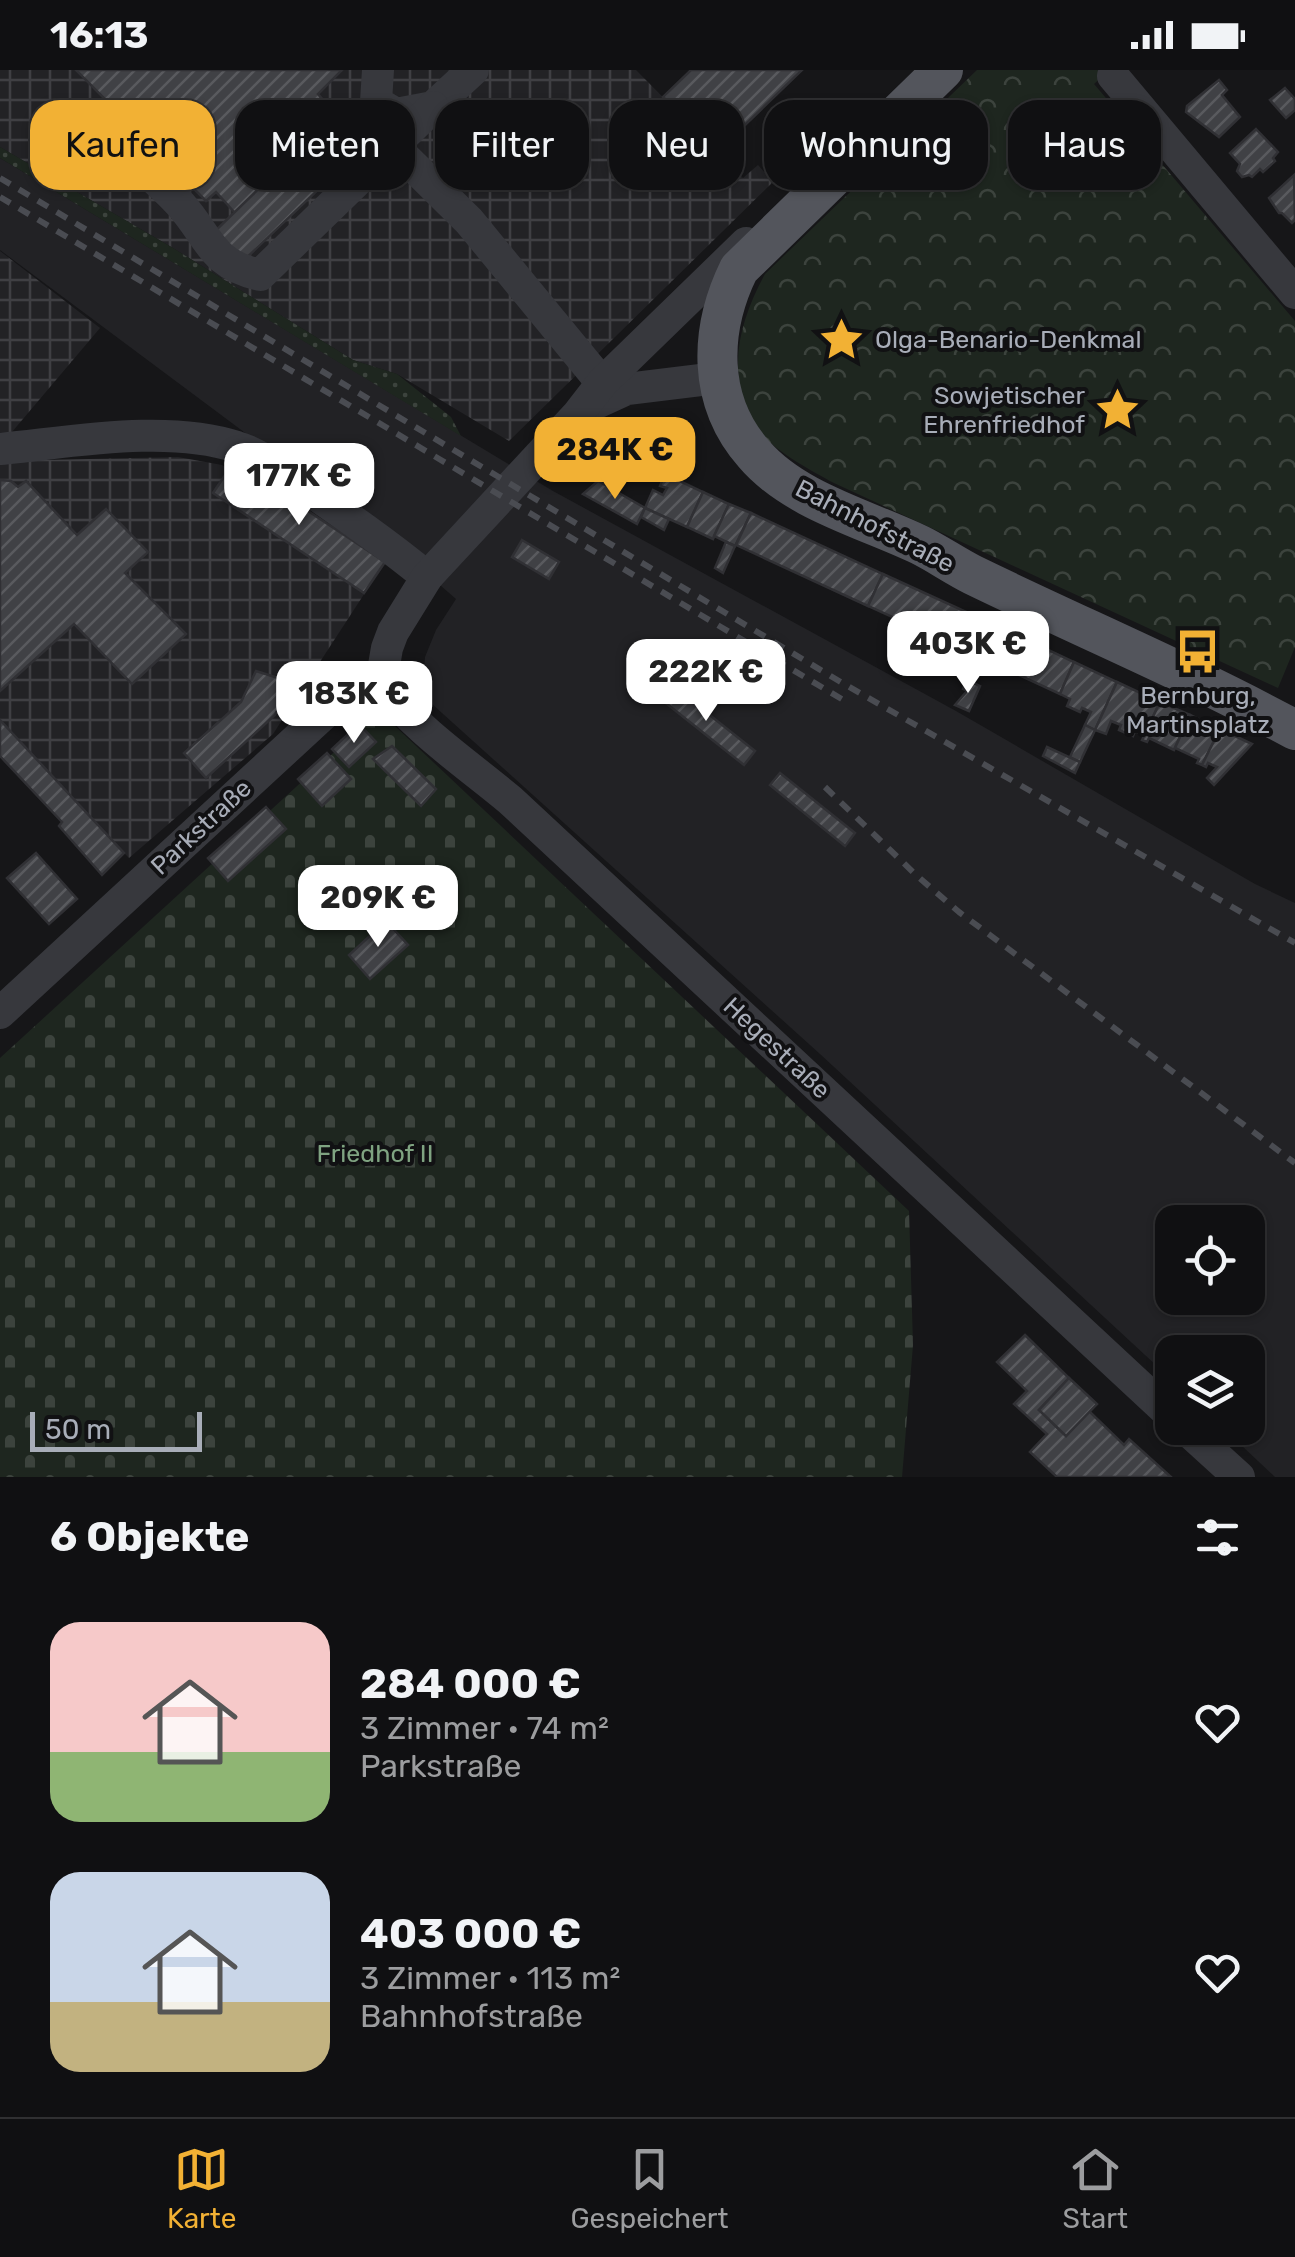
<!DOCTYPE html>
<html lang="de">
<head>
<meta charset="utf-8">
<style>
	:root { --surface:#101012; --page:#19191b; --text:#f1f3f6; --muted:#9c9d9f; --line:#303032; --accent:#f2b134 }
	body { margin:0; font-family:Rubik,sans-serif; background:var(--page); color:var(--text); height:100vh; display:flex; flex-direction:column; font-size:38px; white-space:nowrap }
	* { box-sizing:border-box; margin:0 }
	p { font-size:32px; color:var(--muted) }
	.icon { flex:none; width:55px; height:55px; fill:none; stroke:currentColor; stroke-width:2; stroke-linecap:round; stroke-linejoin:round }
	.map { position:relative; height:1407px; overflow:hidden }
	.drawer { display:flex; flex-direction:column; background:var(--surface); flex:1 }
	.drawer>* { flex:none }
	.banner { position:absolute; left:30px; top:30px; width:1235px; height:90px; display:flex; gap:20px }
	.controls { position:absolute; left:1155px; top:1135px; display:grid; gap:20px }
	.controls a { display:grid; place-items:center; width:110px; height:110px; border-radius:20px; background:var(--surface); box-shadow:0 2px 8px #0004,0 0 0 2px var(--line); font-size:50px }
	.scale { position:absolute; left:30px; bottom:25px; width:172px; box-sizing:border-box; padding-left:10px; border:5px solid #a8adb8; border-top:0; font-size:28px; line-height:35px; white-space:nowrap; color:#a8adb8; -webkit-text-stroke:8px #111113; paint-order:stroke }
	.price { position:absolute; translate:-50% -85px; padding:0 22px; border-radius:20px; background:#fff; color:#222; font-size:32px; line-height:65px; filter:drop-shadow(0 2px 5px #0008) }
	.price::after { content:''; position:absolute; left:50%; top:60px; width:30px; height:22px; margin-left:-15px; background:inherit; clip-path:polygon(0 0,100% 0,50% 100%) }
	.price.selected { background:var(--accent); color:#111 }
	ul { padding:0; list-style:none }
	li { display:flex; align-items:center; gap:30px; height:250px; padding:0 50px }
	li span { display:grid; place-items:center; flex:none; width:280px; height:200px; border-radius:30px; color:#555 }
	li>.icon { margin-inline-start:auto }
	span .icon { width:120px; height:120px; fill:#fffc; stroke-width:1 }
	li b { font-size:42px }
	h2 { display:flex; justify-content:space-between; align-items:center; height:120px; padding:0 50px; font-size:42px }
	.tag { padding:0 35px; border-radius:30px; background:var(--surface); box-shadow:0 2px 8px #0004,0 0 0 2px var(--line); font-size:35px; line-height:90px }
	.tag.selected { background:var(--accent); color:#111 }
	.status { display:flex; justify-content:space-between; align-items:center; height:70px; padding:0 50px; background:var(--surface); direction:ltr }
	.status svg { height:28px; fill:currentColor }
	.tab-bar { display:flex; justify-content:space-around; align-items:center; height:140px; border-top:2px solid var(--line); background:var(--surface); font-size:28px; color:var(--muted) }
	.tab-bar a { display:grid; justify-items:center; gap:5px }
	.tab-bar .selected { color:var(--accent) }
	.map>svg:first-child { display:block }
</style>
</head>
<body>
<div class="status"><b>16:13</b><svg viewBox="0 0 49 12"><path d="M0 12V9h3v3zM5 12V6h3v6zM10 12V3h3v9zM15 12V0h3v12zM26 1h20v11H26zM47 4h2v5h-2z"/></svg></div>
<div class="map">
<svg width="1295" height="1407" viewBox="0 0 1295 1407">
	<defs>
		<pattern id="industrial-grid" width="8" height="8" patternUnits="userSpaceOnUse" patternTransform="scale(2.5)"><rect width="8" height="8" fill="#222225"/><path d="M0 4h8M4 0v8" fill="none" stroke="#3f3f43"/></pattern>
		<pattern id="grass-dots" width="8" height="8" patternUnits="userSpaceOnUse" patternTransform="scale(2.5)"><rect width="8" height="8" fill="#1e261f"/><path d="M2 2h.1M6 6h.1" fill="none" stroke="#3c433d" stroke-width="1.8" stroke-linecap="round"/></pattern>
		<pattern id="cemetery-stones" width="16" height="16" patternUnits="userSpaceOnUse" patternTransform="scale(2.5)"><rect width="16" height="16" fill="#1e261f"/><path d="M2 7V4a2 2 0 0 1 4 0v3zM10 15v-3a2 2 0 0 1 4 0v3z" fill="#3c433d"/></pattern>
		<pattern id="park-crowns" width="20" height="18" patternUnits="userSpaceOnUse" patternTransform="scale(2.5)"><rect width="20" height="18" fill="#1e261f"/><path d="M2 6a3 3 0 1 1 6 0M12 15a3 3 0 1 1 6 0" fill="none" stroke="#3c433d"/></pattern>
		<pattern id="building-hatch" width="6" height="6" patternUnits="userSpaceOnUse" patternTransform="scale(2.5)"><rect width="6" height="6" fill="#404145"/><path d="M-1 1l2-2M0 6l6-6M5 7l2-2" fill="none" stroke="#595a5e"/></pattern>
	</defs>
	<rect width="100%" height="100%" fill="#161618"/>
	<path fill="#222225" fill-rule="evenodd" d="M0 88 553 421 956 641 1255 814 1295 833V1407H1275L1223 1358H1248V1282H1172V1310L820 984 432 634 423 618 425 587 436 560 456 529 386 468 0 180ZM1172 1152H1248V1228H1172Z"/>
	<g fill="url(#industrial-grid)">
		<path d="M0 0H636L743 108 758 95 773 112 509 371 397 304 353 290 173 178 0 77Z"/>
		<path d="M0 181 100 258 6 369H0Z"/>
		<path d="M178 387 222 395 385 492 273 664 129 788 0 654V391Z"/>
	</g>
	<path fill="url(#grass-dots)" d="M0 77 173 178 353 290 397 304 451 347 461 366 0 88Z"/>
	<path fill="url(#cemetery-stones)" d="M379 641 909 1141 913 1275 902 1407H0V988Z"/>
	<path fill="url(#park-crowns)" d="M977 0H1109L1094 14 1295 251V577L1278 618 834 413C812 401 772 380 758 359 724 307 738 254 765 204Z"/>
	<g fill="url(#building-hatch)" stroke="#303034" stroke-width="2.5">
		<path d="M76 0H342L318 24 336 45 235 143 216 122 206 131Z"/>
		<path d="M691 0H802L717 82 663 27Z"/>
		<path d="M1219 10 1227 20 1222 25 1240 47 1219 67 1186 42 1187 36Z"/>
		<path d="M1285 18 1295 29V40L1286 48 1270 30Z"/>
		<path d="M333 47 362 78 242 192 214 162Z"/>
		<path d="M1256 59 1278 82 1273 88 1275 91 1263 102 1260 99 1252 107 1249 105 1242 107 1237 101 1240 94 1230 83Z"/>
		<path d="M1294 105 1295 150 1292 153 1282 143H1279L1269 128Z"/>
		<path d="M234 392 385 492 364 523 213 423Z"/>
		<path d="M665 404 703 422 687 457 645 438 653 420 663 425 667 418 660 416Z"/>
		<path d="M0 410 11 411 18 417 26 411 77 465 106 439 148 482 125 503 186 564 132 614 74 554 0 621Z"/>
		<path d="M598 411 645 438 637 454 583 424Z"/>
		<path d="M703 422 729 434 713 469 687 457Z"/>
		<path d="M729 434 751 443 735 476 714 466Z"/>
		<path d="M645 438 669 449 664 460 641 447Z"/>
		<path d="M751 443 883 504 868 536 736 475Z"/>
		<path d="M522 470 559 492 549 509 512 487Z"/>
		<path d="M726 472 735 476 723 503 715 498Z"/>
		<path d="M883 504 1006 560 991 592 868 536Z"/>
		<path d="M1006 560 1074 592 1060 624 991 592Z"/>
		<path d="M1074 592 1117 612 1095 660 1085 655 1091 642 1082 638 1080 642 1067 636 1070 629 1060 624Z"/>
		<path d="M256 601 291 612 275 645 206 708 184 683 241 632Z"/>
		<path d="M294 603 312 608 296 628 286 625Z"/>
		<path d="M967 610 980 616 969 641 955 635 967 621 963 619Z"/>
		<path d="M668 612 755 681 744 695 657 626Z"/>
		<path d="M1117 612 1160 632 1144 666 1135 661 1133 666 1119 660 1121 655 1111 651 1106 664 1095 660Z"/>
		<path d="M1160 632 1190 645 1174 680 1149 668 1147 672 1142 670Z"/>
		<path d="M1190 645 1220 659 1202 695 1197 693 1199 689 1175 678Z"/>
		<path d="M0 650 124 783 102 805 59 756 62 752 0 686Z"/>
		<path d="M359 654 376 672 349 697 332 679Z"/>
		<path d="M1085 655 1095 660 1080 692 1070 687Z"/>
		<path d="M1220 659 1252 674 1214 715 1207 708 1217 697 1208 693 1206 697 1202 695Z"/>
		<path d="M392 676 436 719 421 736 373 689Z"/>
		<path d="M1047 677 1080 692 1075 703 1043 686Z"/>
		<path d="M327 683 351 709 322 736 298 709Z"/>
		<path d="M780 703 855 763 845 776 770 715Z"/>
		<path d="M266 737 286 759 228 811 208 788Z"/>
		<path d="M36 783 77 829 49 854 7 808Z"/>
		<path d="M386 851 408 875 370 909 349 885Z"/>
		<path d="M1025 1265 1069 1308 1039 1340 1066 1366 1089 1341 1124 1375 1129 1369 1171 1407H1057L1030 1382 1047 1364 1014 1334 1027 1321 997 1292Z"/>
		<path d="M1069 1308 1097 1334 1066 1366 1039 1340Z"/>
	</g>
	<g fill="none" stroke-linecap="round" stroke-linejoin="round">
		<g stroke="#37383d" stroke-width="32">
			<path d="M378 0 376 32 396 44 433 37 473 0"/>
			<path d="M1113 6 1295 223"/>
			<path d="M106 66C131 89 159 110 181 135 210 168 211 194 260 205L433 37"/>
			<path d="M393 76 469 151 602 313"/>
			<path d="M590 336 627 319 717 308"/>
			<path d="M0 379C72 372 167 354 237 377 261 384 282 402 303 416 345 445 387 474 427 507"/>
			<path d="M381 613C415 660 466 693 510 730L1172 1346"/>
			<path d="M381 613 387 578 393 562 427 507 578 344 602 313 746 173"/>
			<path d="M0 943 325 643 351 623 381 613"/>
			<path d="M1185 1358 1239 1407"/>
		</g>
		<path stroke="#53555c" stroke-width="40" d="M943 0 739 199C709 260 707 331 754 384 794 431 866 449 920 475 938 484 955 496 973 505 1080 557 1190 603 1295 660"/>
		<g stroke="#4a4c52" stroke-width="6" stroke-dasharray="12 10" stroke-linecap="butt">
			<path d="M0 108 839 611 1295 873"/>
			<path d="M0 127 850 634"/>
			<path d="M825 717 916 805 959 842 1295 1093"/>
		</g>
	</g>
	<defs>
		<symbol id="sight-bare" viewBox="-9 -9 18 18"><path d="M0-6L1.8-2.2L6-1.7L2.9 1.2L3.7 5.4L0 3.3L-3.7 5.4L-2.9 1.2L-6-1.7L-1.8-2.2Z" fill="#f2b134" stroke="#111113" stroke-width="2.5" paint-order="stroke"/></symbol>
		<symbol id="bus-bare" viewBox="-9 -9 18 18"><path d="M-5-6H5V4H4V6H2V4H-2V6H-4V4H-5ZM-3.5-4V0h7V-4ZM-3.5 1.2v1.5H-2V1.2ZM2 1.2v1.5H3.5V1.2Z" fill="#f2b134" stroke="#111113" stroke-width="2.5" paint-order="stroke"/></symbol>
	</defs>
	<g fill-rule="evenodd">
		<use href="#sight-bare" x="810" y="238" width="63" height="63"/>
		<use href="#sight-bare" x="1086" y="308" width="63" height="63"/>
		<use href="#bus-bare" x="1166" y="550" width="63" height="63"/>
	</g>
	<g text-anchor="middle" dominant-baseline="central" stroke-width="8" stroke-linejoin="round" paint-order="stroke">
		<g font-size="25" fill="#a8adb8" stroke="#111113" text-anchor="start">
			<text x="875" y="269">Olga-Benario-Denkmal</text>
			<text x="1085" y="325" text-anchor="end">Sowjetischer<tspan x="1085" dy="29">Ehrenfriedhof</tspan></text>
			<text x="1198" y="625" text-anchor="middle">Bernburg,<tspan x="1198" dy="29">Martinsplatz</tspan></text>
		</g>
		<g font-size="25" fill="#a8adb8" stroke="#111113">
			<text transform="translate(875 456) rotate(27)">Bahnhofstraße</text>
			<text transform="translate(201 757) rotate(-43)">Parkstraße</text>
			<text transform="translate(777 978) rotate(43)">Hegestraße</text>
		</g>
		<g font-size="25" fill="#7fa381" stroke="#111113">
			<text x="375" y="1083">Friedhof II</text>
		</g>
	</g>
</svg>
<div class="controls">
<a><svg class="icon" aria-label="locate" viewBox="0 0 24 24"><circle cx="12" cy="12" r="6"/><path d="M12 2v4M12 18v4M2 12h4M18 12h4"/></svg></a>
<a><svg class="icon" aria-label="layers" viewBox="0 0 24 24"><path d="M12 4l9 5-9 5-9-5zM3 14l9 5 9-5"/></svg></a>
</div>
<div class="scale">50 m</div>
<b class="price selected" style="left:615px;top:432px">284K €</b>
<b class="price" style="left:299px;top:458px">177K €</b>
<b class="price" style="left:968px;top:626px">403K €</b>
<b class="price" style="left:706px;top:654px">222K €</b>
<b class="price" style="left:354px;top:676px">183K €</b>
<b class="price" style="left:378px;top:880px">209K €</b>
<div class="banner">
<a class="tag selected">Kaufen</a>
<a class="tag">Mieten</a>
<a class="tag">Filter</a>
<a class="tag">Neu</a>
<a class="tag">Wohnung</a>
<a class="tag">Haus</a>
</div>
</div>
<section class="drawer">
<h2>6 Objekte<svg class="icon" aria-label="filters" viewBox="0 0 24 24"><path d="M4 7h16M4 17h16"/><circle cx="9" cy="7" r="2"/><circle cx="15" cy="17" r="2"/></svg></h2>
<ul>
<li><span style="background:linear-gradient(#f6c9c9 65%,#8fb573 0)"><svg class="icon" aria-label="home" viewBox="0 0 24 24"><path d="M3 11l9-7 9 7M6 9v11h12V9"/></svg></span><div><b>284 000 €</b><p>3 Zimmer · 74 m²</p><p>Parkstraße</p></div><svg class="icon" aria-label="heart" viewBox="0 0 24 24"><path d="M12 20l-8-8c-3-5 5-10 8-4 3-6 11-1 8 4z"/></svg></li>
<li><span style="background:linear-gradient(#c9d6e8 65%,#c2b280 0)"><svg class="icon" aria-label="home" viewBox="0 0 24 24"><path d="M3 11l9-7 9 7M6 9v11h12V9"/></svg></span><div><b>403 000 €</b><p>3 Zimmer · 113 m²</p><p>Bahnhofstraße</p></div><svg class="icon" aria-label="heart" viewBox="0 0 24 24"><path d="M12 20l-8-8c-3-5 5-10 8-4 3-6 11-1 8 4z"/></svg></li>
</ul>
</section>
<nav class="tab-bar">
<a class="selected"><svg class="icon" aria-label="map" viewBox="0 0 24 24"><path d="M3 6l6-2 6 2 6-2v14l-6 2-6-2-6 2zM9 4v14M15 6v14"/></svg>Karte</a>
<a><svg class="icon" aria-label="saved" viewBox="0 0 24 24"><path d="M7 4h10v16l-5-4-5 4z"/></svg>Gespeichert</a>
<a><svg class="icon" aria-label="home" viewBox="0 0 24 24"><path d="M3 11l9-7 9 7M6 9v11h12V9"/></svg>Start</a>
</nav>
</body>
</html>
